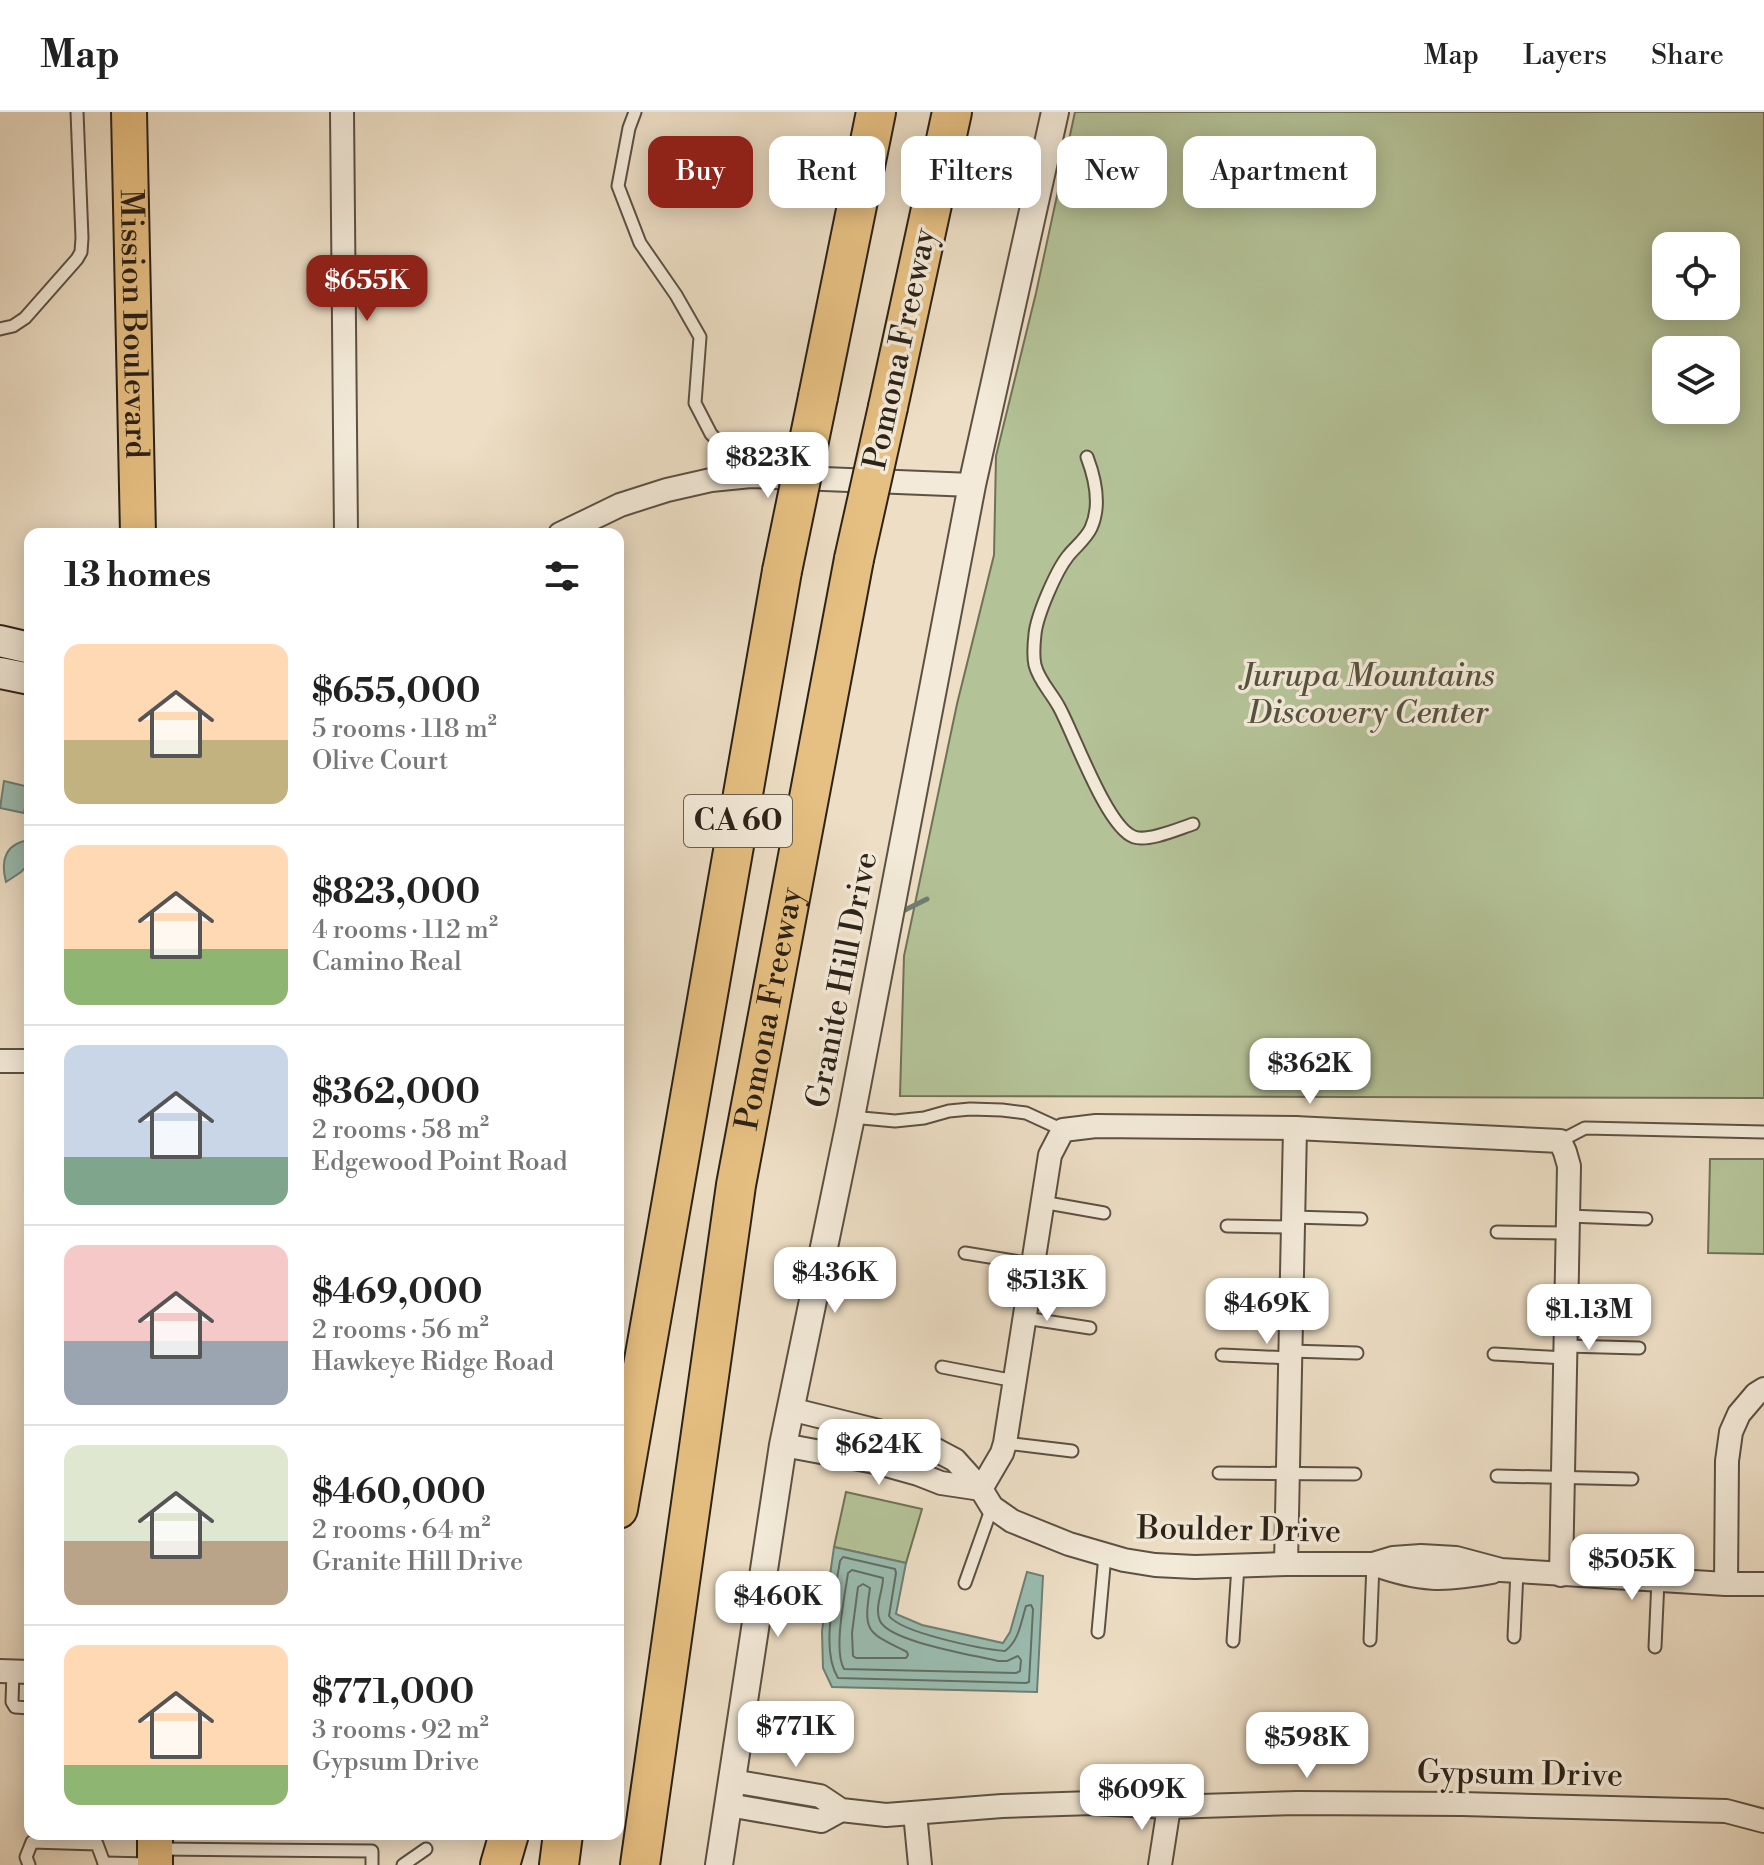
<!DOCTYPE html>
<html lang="en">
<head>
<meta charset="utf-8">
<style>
	:root { --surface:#fff; --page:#f6f6f6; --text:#222; --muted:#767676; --line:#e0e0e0; --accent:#8f2418 }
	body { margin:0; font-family:"Libre Bodoni",serif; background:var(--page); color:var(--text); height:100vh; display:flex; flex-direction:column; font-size:30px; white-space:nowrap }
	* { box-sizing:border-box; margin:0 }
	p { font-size:26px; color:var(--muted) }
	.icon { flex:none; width:44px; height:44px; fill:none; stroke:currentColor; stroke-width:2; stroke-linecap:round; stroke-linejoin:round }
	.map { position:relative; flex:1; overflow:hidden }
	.panel { position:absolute; left:24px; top:416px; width:600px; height:1312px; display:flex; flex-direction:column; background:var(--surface); border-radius:16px; box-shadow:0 4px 20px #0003 }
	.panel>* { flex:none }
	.top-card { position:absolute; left:648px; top:24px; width:760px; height:72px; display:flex; gap:16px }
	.tools { position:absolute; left:1652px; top:120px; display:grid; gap:16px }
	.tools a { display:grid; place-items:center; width:88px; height:88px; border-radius:16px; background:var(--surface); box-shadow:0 4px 20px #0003; font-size:40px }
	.price { position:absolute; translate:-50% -68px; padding:0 18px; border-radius:16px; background:#fff; color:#222; font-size:26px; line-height:52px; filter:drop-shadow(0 2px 4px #0008) }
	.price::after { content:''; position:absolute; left:50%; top:48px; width:24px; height:18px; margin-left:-12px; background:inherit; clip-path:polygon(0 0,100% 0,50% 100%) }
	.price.on { background:var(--accent); color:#fff }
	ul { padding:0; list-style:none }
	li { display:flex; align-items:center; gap:24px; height:200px; padding:0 40px }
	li+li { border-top:2px solid var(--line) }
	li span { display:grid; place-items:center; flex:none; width:224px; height:160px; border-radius:16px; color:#555 }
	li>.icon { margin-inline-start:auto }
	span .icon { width:96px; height:96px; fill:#fffc; stroke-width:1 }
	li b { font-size:34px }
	h2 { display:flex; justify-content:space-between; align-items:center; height:96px; padding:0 40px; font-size:34px }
	.chip { padding:0 28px; border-radius:16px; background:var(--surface); box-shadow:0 4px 20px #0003; font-size:28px; line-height:72px }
	.chip.on { background:var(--accent); color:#fff }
	header { display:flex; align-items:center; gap:48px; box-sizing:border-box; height:112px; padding:0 40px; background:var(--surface); border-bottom:2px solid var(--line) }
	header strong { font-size:38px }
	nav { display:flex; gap:44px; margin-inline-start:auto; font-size:28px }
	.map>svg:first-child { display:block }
</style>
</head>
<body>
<header>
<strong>Map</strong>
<nav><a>Map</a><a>Layers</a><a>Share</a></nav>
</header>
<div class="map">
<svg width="1764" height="1753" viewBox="0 0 1764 1753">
	<rect width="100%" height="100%" fill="#eddec5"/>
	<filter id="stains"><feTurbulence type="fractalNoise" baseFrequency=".0025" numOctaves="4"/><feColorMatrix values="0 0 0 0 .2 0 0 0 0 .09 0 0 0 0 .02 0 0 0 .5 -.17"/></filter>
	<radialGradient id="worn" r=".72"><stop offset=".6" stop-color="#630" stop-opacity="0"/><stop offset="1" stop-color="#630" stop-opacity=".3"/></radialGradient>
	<g fill="#b4c297" stroke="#707258" stroke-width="2" fill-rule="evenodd">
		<path d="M1075 0H1764V986L900 984 904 844 957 592 994 443 996 344 1036 181ZM1666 134H1726V194H1666ZM1666 238H1726V298H1666Z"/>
		<path d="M1710 1047H1764V1142L1708 1141Z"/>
		<path d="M846 1380 922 1397 906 1451 834 1435Z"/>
	</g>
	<g fill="#9abcb0" stroke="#6e7e73" stroke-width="2">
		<path d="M4 669 29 675 24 701 0 696Z"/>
		<path d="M30 728V751L21 760 6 770C0 747 6 731 30 728Z"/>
		<path d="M834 1435 906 1451 896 1502 922 1513 1003 1531 1010 1520 1027 1460 1043 1464 1037 1580 832 1575 823 1556 822 1519Z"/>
	</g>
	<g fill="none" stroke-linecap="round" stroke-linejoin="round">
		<g stroke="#636f64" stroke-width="2">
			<path d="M843 1445 895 1457 896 1461 889 1504C902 1521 981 1537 1005 1539 1019 1529 1021 1510 1026 1494L1031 1493 1033 1497 1029 1570 1026 1571 838 1566C820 1537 835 1482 840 1449Z"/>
			<path d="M852 1458 883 1466C883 1479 874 1496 880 1509 890 1530 974 1543 998 1549H1007L1018 1544 1021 1548 1020 1559 1016 1561 844 1557C833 1538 845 1483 848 1461Z"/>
			<path d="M863 1472 870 1476C863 1521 867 1520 907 1540L908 1543 906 1546H856L853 1544 852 1521 858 1475Z"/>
		</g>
		<path stroke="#6e7e73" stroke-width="5" d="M905 798 927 787"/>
		<defs>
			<g id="service">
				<path d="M635 0 629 16 618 74 640 131 676 183 700 225 695 291 711 322 751 363"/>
				<path d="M0 217 13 214 25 206 77 147 81 140 82 126 77 0"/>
				<path d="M1087 345C1095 366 1101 394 1091 416 1086 427 1075 435 1068 444 1056 459 1037 503 1035 522 1034 531 1033 544 1035 553 1039 569 1051 580 1059 595 1074 622 1107 716 1134 725 1148 730 1178 717 1193 712"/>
				<path d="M851 1005 895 1009 924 1006 949 999 970 997 1002 998 1026 1001 1063 1018"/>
				<path d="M1560 1029 1585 1016 1764 1020"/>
				<path d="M1042 1090 1104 1101"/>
				<path d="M1568 1104 1646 1107"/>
				<path d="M1293 1105 1361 1107"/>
				<path d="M1227 1114 1293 1115"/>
				<path d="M1497 1120 1568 1121"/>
				<path d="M965 1141 1033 1152"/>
				<path d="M1025 1206 1090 1216"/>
				<path d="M1566 1234 1639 1236"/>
				<path d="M1290 1239 1357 1241"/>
				<path d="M1494 1242 1566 1246"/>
				<path d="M1222 1243 1290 1246"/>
				<path d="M942 1255 1015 1269"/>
				<path d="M1005 1331 1072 1339"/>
				<path d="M1219 1361 1355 1362"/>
				<path d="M1497 1364 1632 1367"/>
				<path d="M965 1471 992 1395"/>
				<path d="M1098 1520 1105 1443"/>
				<path d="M1514 1525 1517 1459"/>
				<path d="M1370 1528 1373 1452"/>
				<path d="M1233 1529 1238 1454"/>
				<path d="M1655 1535 1658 1468"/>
				<path d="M13 1560 12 1590 15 1595 30 1596"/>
				<path d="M160 1737 372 1739V1753"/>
				<path d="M104 1751 150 1752"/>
				<path d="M29 1753 26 1745 32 1730 97 1732 104 1751"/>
				<path d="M403 1753 426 1737"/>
			</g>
			<g id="minor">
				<path d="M342 0 346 422"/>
				<path d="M560 422 620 393 667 378 711 368 751 364 972 373"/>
				<path d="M0 949H30"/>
				<path d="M790 1297 919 1329 955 1348 981 1377 992 1395 1012 1409 1069 1432 1124 1448 1155 1453 1195 1455 1286 1452H1373L1393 1446 1421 1444 1456 1446 1501 1458 1726 1472H1764"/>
				<path d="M783 1333 875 1350 918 1362 941 1371 981 1377"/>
				<path d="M981 1377 1002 1341 1005 1331 1050 1043 1063 1018 1096 1014 1295 1016 1560 1029 1565 1040 1569 1054 1561 1463"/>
				<path d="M1286 1452 1295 1016"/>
				<path d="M1373 1452C1420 1469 1444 1469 1492 1460"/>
				<path d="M1726 1472 1727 1349 1731 1320 1739 1302 1756 1282 1764 1277"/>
				<path d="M0 1559 30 1560"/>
				<path d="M732 1669 820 1684 841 1698 886 1703 1002 1694 1093 1691 1169 1695 1297 1691 1462 1692 1726 1699 1764 1709"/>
				<path d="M728 1693 821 1709 841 1698"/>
				<path d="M915 1701 920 1753"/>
				<path d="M1160 1753 1169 1695"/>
			</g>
			<path id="tertiary" d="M719 1753 783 1333 851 1005 972 373 1055 0"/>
			<g id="secondary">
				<path d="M0 529 30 536"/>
				<path d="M0 561 30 567"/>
			</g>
			<g id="primary">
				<path id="s1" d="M129 0 138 422"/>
				<path d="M155 1753V1722"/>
			</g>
			<g id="motorway">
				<path d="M818 285 876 0"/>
				<path d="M888 295 952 0"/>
				<path d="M618 1397 782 459"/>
				<path d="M500 1753 509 1722"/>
				<path d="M559 1753 563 1722"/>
				<path id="s2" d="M640 1753 736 1073 854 447"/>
			</g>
		</defs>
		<use href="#service" stroke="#5c5143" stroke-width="15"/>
		<use href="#minor" stroke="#5c5143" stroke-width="26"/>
		<use href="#tertiary" stroke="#5c5143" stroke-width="30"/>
		<use href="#secondary" stroke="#2c2218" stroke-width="34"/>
		<use href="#primary" stroke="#2c2218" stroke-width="38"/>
		<use href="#motorway" stroke="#2c2218" stroke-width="42"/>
		<use href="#service" stroke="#f3ead9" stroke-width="11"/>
		<use href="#minor" stroke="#f3ead9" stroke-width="22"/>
		<use href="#tertiary" stroke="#f3ead9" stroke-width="26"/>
		<use href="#secondary" stroke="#f3ead9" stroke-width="30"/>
		<use href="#primary" stroke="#e6bf82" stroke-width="34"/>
		<use href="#motorway" stroke="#e6bf82" stroke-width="38"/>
		<defs>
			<g id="motorway-bridge">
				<path d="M854 447 888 295"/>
				<path d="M782 459 818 285"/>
			</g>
		</defs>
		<use href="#motorway-bridge" stroke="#2c2218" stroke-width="42" stroke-linecap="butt"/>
		<use href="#motorway-bridge" stroke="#e6bf82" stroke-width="38"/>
	</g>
	<g text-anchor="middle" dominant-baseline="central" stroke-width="7" stroke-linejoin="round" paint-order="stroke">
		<rect fill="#f3ead9" stroke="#685e52" stroke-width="2" x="684" y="683" width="108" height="52" rx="6"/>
		<g font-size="30" font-weight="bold" fill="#2c2218">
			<text x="738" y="709">CA 60</text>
		</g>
		<g font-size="32" fill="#2c2218" stroke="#f3ead9">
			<text stroke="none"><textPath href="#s1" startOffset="212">Mission Boulevard</textPath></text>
			<text transform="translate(900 237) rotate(-78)">Pomona Freeway</text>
			<text transform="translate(842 868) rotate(-79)">Granite Hill Drive</text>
			<text stroke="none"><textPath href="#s2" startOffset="866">Pomona Freeway</textPath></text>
			<text transform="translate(1239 1418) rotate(1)">Boulder Drive</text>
			<text transform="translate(1520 1662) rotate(1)">Gypsum Drive</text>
		</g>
		<g font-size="32" font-style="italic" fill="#55523e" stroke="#f3ead9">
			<text x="1368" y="564">Jurupa Mountains<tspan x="1368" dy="37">Discovery Center</tspan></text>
		</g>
	</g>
	<rect width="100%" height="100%" filter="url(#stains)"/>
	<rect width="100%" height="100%" fill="url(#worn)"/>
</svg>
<div class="tools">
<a><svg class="icon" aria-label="locate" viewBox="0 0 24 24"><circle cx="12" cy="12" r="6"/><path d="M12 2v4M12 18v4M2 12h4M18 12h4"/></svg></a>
<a><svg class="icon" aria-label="layers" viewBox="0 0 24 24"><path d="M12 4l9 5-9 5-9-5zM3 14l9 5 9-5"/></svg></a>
</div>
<b class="price on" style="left:367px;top:211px">$655K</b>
<b class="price" style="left:768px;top:388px">$823K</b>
<b class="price" style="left:1310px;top:994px">$362K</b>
<b class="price" style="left:835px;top:1203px">$436K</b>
<b class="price" style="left:1047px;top:1211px">$513K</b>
<b class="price" style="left:1267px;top:1234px">$469K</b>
<b class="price" style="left:1589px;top:1240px">$1.13M</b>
<b class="price" style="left:879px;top:1375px">$624K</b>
<b class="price" style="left:1632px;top:1490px">$505K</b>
<b class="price" style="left:778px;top:1527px">$460K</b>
<b class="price" style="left:796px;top:1657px">$771K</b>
<b class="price" style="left:1307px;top:1668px">$598K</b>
<b class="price" style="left:1142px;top:1720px">$609K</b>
<div class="top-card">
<a class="chip on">Buy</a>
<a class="chip">Rent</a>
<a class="chip">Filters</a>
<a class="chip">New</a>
<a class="chip">Apartment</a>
</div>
<section class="panel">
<h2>13 homes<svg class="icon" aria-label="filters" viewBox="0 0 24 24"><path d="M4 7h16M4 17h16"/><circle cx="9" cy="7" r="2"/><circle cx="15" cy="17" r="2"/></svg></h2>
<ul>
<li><span style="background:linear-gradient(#ffd9b3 60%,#c2b280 0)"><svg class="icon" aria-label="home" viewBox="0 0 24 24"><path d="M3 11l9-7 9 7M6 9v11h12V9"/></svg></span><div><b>$655,000</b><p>5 rooms · 118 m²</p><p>Olive Court</p></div></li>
<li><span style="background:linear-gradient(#ffd9b3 65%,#8fb573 0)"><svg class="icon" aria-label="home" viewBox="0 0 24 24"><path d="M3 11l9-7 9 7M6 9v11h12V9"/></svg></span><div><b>$823,000</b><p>4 rooms · 112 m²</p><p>Camino Real</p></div></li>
<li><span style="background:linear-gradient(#c9d6e8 70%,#7fa58c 0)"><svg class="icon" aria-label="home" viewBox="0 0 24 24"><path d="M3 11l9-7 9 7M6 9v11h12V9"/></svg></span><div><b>$362,000</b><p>2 rooms · 58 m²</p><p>Edgewood Point Road</p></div></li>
<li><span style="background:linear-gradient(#f6c9c9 60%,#9aa5b1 0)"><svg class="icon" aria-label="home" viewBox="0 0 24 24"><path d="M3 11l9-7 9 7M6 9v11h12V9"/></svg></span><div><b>$469,000</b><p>2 rooms · 56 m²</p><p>Hawkeye Ridge Road</p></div></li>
<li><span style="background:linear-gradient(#dfe7d0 60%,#b9a48a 0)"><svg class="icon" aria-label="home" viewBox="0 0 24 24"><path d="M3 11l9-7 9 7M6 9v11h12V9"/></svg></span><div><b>$460,000</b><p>2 rooms · 64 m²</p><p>Granite Hill Drive</p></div></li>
<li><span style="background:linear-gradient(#ffd9b3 75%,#8fb573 0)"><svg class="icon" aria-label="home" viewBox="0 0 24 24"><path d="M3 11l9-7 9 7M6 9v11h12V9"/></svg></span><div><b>$771,000</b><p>3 rooms · 92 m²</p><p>Gypsum Drive</p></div></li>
</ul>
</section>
</div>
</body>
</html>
